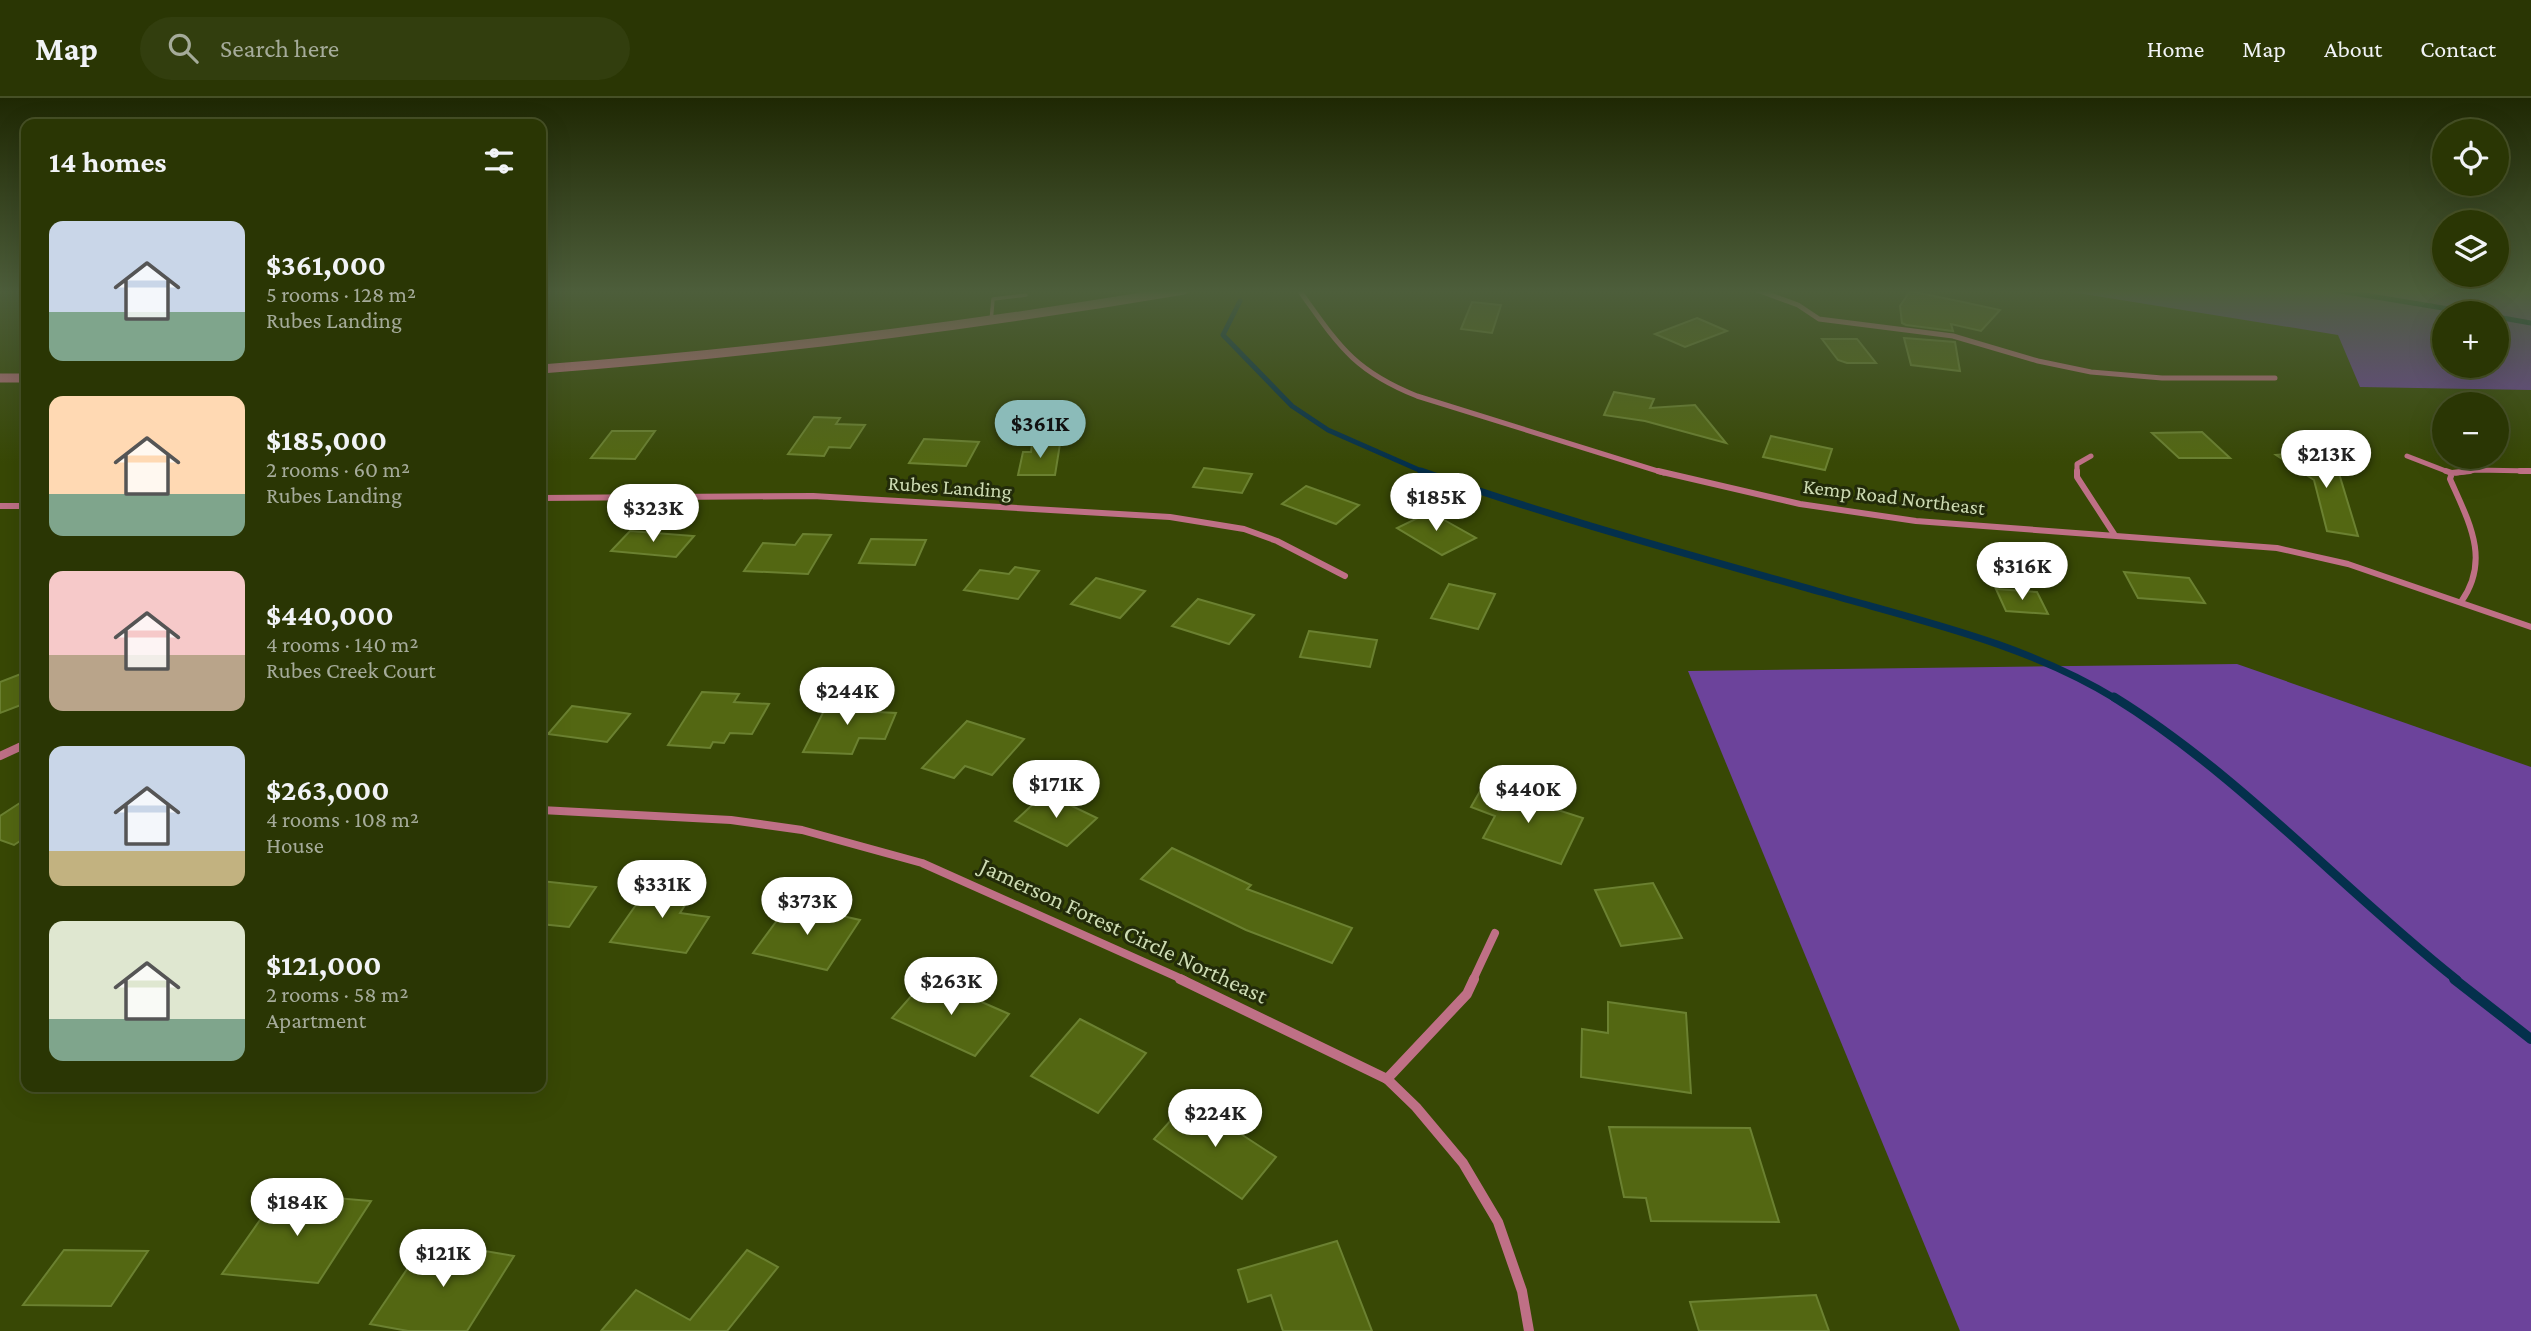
<!DOCTYPE html>
<html lang="en">
<head>
<meta charset="utf-8">
<style>
	:root { --surface:#2a3604; --page:#323e0e; --text:#f1f3f6; --muted:#a5ab9a; --line:#465026; --accent:#8bbbb9 }
	body { margin:0; font-family:"Crimson Pro",serif; background:var(--page); color:var(--text); height:100vh; display:flex; flex-direction:column; font-size:26px; white-space:nowrap }
	* { box-sizing:border-box; margin:0 }
	p { font-size:23px; color:var(--muted) }
	.icon { flex:none; width:38px; height:38px; fill:none; stroke:currentColor; stroke-width:2; stroke-linecap:round; stroke-linejoin:round }
	.map { position:relative; flex:1; overflow:hidden }
	.details { position:absolute; left:21px; top:21px; width:525px; height:973px; display:flex; flex-direction:column; background:var(--surface); border-radius:14px; box-shadow:0 7px 28px #0002,0 0 0 2px var(--line) }
	.details>* { flex:none }
	.fabs { position:absolute; left:2432px; top:21px; display:grid; gap:14px }
	.fabs a { display:grid; place-items:center; width:77px; height:77px; border-radius:50%; background:var(--surface); box-shadow:0 7px 28px #0002,0 0 0 2px var(--line); font-size:35px }
	.price { position:absolute; translate:-50% -60px; padding:0 16px; border-radius:24px; background:#fff; color:#222; font-size:23px; line-height:46px; filter:drop-shadow(0 2px 4px #0008) }
	.price::after { content:''; position:absolute; left:50%; top:42px; width:21px; height:16px; margin-left:-10px; background:inherit; clip-path:polygon(0 0,100% 0,50% 100%) }
	.price.selected { background:var(--accent); color:#111 }
	ul { padding:0; list-style:none }
	li { display:flex; align-items:center; gap:21px; height:175px; padding:0 28px }
	li span { display:grid; place-items:center; flex:none; width:196px; height:140px; border-radius:14px; color:#555 }
	li>.icon { margin-inline-start:auto }
	span .icon { width:84px; height:84px; fill:#fffc; stroke-width:1 }
	li b { font-size:30px }
	h2 { display:flex; justify-content:space-between; align-items:center; height:84px; padding:0 28px; font-size:30px }
	header { display:flex; align-items:center; gap:42px; box-sizing:border-box; height:98px; padding:0 35px; background:var(--surface); border-bottom:2px solid var(--line) }
	header strong { font-size:33px }
	nav { display:flex; gap:38px; margin-inline-start:auto; font-size:24px }
	.search { width:490px; height:63px; background:var(--page); display:flex; align-items:center; gap:18px; box-sizing:border-box; padding:0 24px; border-radius:38px; color:var(--muted); font-size:26px }
	.map>svg:first-child { display:block }
</style>
</head>
<body>
<header>
<strong>Map</strong>
<div class="search"><svg class="icon" aria-label="search" viewBox="0 0 24 24"><circle cx="10" cy="10" r="6"/><path d="M15 15l6 6"/></svg>Search here</div>
<nav><a>Home</a><a>Map</a><a>About</a><a>Contact</a></nav>
</header>
<div class="map">
<svg width="2531" height="1233" viewBox="0 0 2531 1233">
	<rect width="100%" height="100%" fill="#384805"/>
	<g fill="#6c439b" fill-rule="evenodd">
		<path d="M2059 192H2531V292L2360 289 2338 237ZM2445 215H2497V268H2445Z"/>
		<path d="M2237 566 2531 669V1233H1960L1688 573Z"/>
	</g>
	<g fill="none" stroke-linecap="round" stroke-linejoin="round">
		<g stroke="#04304c" stroke-width="5">
			<path d="M2334 192 2473 215"/>
			<path d="M1240 203 1223 237 1292 308 1328 332 1426 375"/>
			<path d="M2497 219 2531 225"/>
		</g>
		<path stroke="#04304c" stroke-width="7" d="M1421 373C1554 420 1691 457 1828 496 1926 524 2028 547 2116 601"/>
		<path stroke="#04304c" stroke-width="9" d="M2114 599C2240 677 2341 790 2457 882"/>
		<path stroke="#04304c" stroke-width="10" d="M2454 881 2531 941"/>
	</g>
	<g fill="#536712" stroke="#6b8131" stroke-width="2">
		<path d="M1910 193 1963 204 2000 212 1981 233 1951 226 1953 233 1906 227 1902 225 1900 208Z"/>
		<path d="M1472 204 1501 207 1492 235 1461 231Z"/>
		<path d="M1697 220 1727 233 1685 249 1655 236Z"/>
		<path d="M1904 240 1955 244 1960 273 1911 267Z"/>
		<path d="M1822 241H1857L1876 265H1847L1838 262Z"/>
		<path d="M1614 294 1654 301 1650 310 1695 307 1726 345 1645 323 1604 317Z"/>
		<path d="M814 319 840 320 836 326 865 327 850 350 829 349 824 358 788 356Z"/>
		<path d="M612 333H655L635 361 591 360Z"/>
		<path d="M2202 334 2230 360H2179L2152 335Z"/>
		<path d="M1771 338 1832 351 1825 372 1763 359Z"/>
		<path d="M924 341 979 344 966 368 909 365Z"/>
		<path d="M1032 346H1060L1055 377H1018L1023 354H1031Z"/>
		<path d="M2312 353 2337 369 2358 438 2327 433 2314 382 2276 357Z"/>
		<path d="M1204 370 1252 376 1242 395 1193 389Z"/>
		<path d="M1306 388 1359 407 1336 426 1282 406Z"/>
		<path d="M1430 414 1476 440 1442 457 1397 430Z"/>
		<path d="M630 433 694 438 676 459 611 453Z"/>
		<path d="M803 436 831 437 808 476 744 473 763 445 795 447Z"/>
		<path d="M871 441 926 442 915 467 859 465Z"/>
		<path d="M1015 469 1039 473 1018 501 964 492 980 472 1009 476Z"/>
		<path d="M2124 474 2189 480 2205 505 2138 500Z"/>
		<path d="M1096 480 1145 493 1120 520 1071 506Z"/>
		<path d="M1449 486 1495 496 1478 531 1431 520Z"/>
		<path d="M1996 491 2037 494 2048 516 2006 513Z"/>
		<path d="M1198 501 1254 517 1229 546 1172 528Z"/>
		<path d="M1309 533 1377 542 1370 569 1300 559Z"/>
		<path d="M26 574V605L0 615V584Z"/>
		<path d="M702 594 739 596 734 604 769 606 752 636 730 635 724 645 713 644 710 650 668 647Z"/>
		<path d="M831 599 864 601 858 613 896 615 885 641 859 640 852 656 803 654Z"/>
		<path d="M572 608 624 615 630 616 607 644 548 636Z"/>
		<path d="M967 623 1024 641 992 677 965 668 954 680 922 670Z"/>
		<path d="M1483 688 1583 720 1561 766 1483 740 1495 718 1471 709Z"/>
		<path d="M1045 695 1097 720 1067 748 1015 723Z"/>
		<path d="M26 701V739L14 747 0 742V718Z"/>
		<path d="M1172 750 1251 787 1247 791 1352 830 1332 865 1246 832 1141 781Z"/>
		<path d="M541 783 596 789 569 829 541 826Z"/>
		<path d="M652 784 696 790 680 815 709 819 686 855 610 844Z"/>
		<path d="M1653 785 1682 840 1621 848 1595 792Z"/>
		<path d="M789 806 860 822 827 872 753 855Z"/>
		<path d="M927 880 1009 916 975 958 892 920Z"/>
		<path d="M1608 904 1686 915 1691 995 1581 979 1582 931 1608 935Z"/>
		<path d="M1080 921 1146 955 1098 1015 1031 978Z"/>
		<path d="M1189 1002 1276 1059 1242 1101 1154 1041Z"/>
		<path d="M1609 1029 1750 1030 1779 1124 1651 1123 1646 1100 1624 1099Z"/>
		<path d="M279 1095 371 1103 318 1185 222 1176Z"/>
		<path d="M426 1143 514 1158 467 1233H408L370 1226Z"/>
		<path d="M1337 1143 1372 1233H1283L1271 1197 1248 1204 1238 1172Z"/>
		<path d="M64 1152 148 1153 111 1208 23 1207Z"/>
		<path d="M747 1152 778 1169 727 1233H601L636 1192 690 1222Z"/>
		<path d="M1816 1197 1829 1233H1699L1690 1204Z"/>
	</g>
	<g fill="none" stroke-linecap="round" stroke-linejoin="round">
		<path stroke="#bf7086" stroke-width="3.5" d="M991 224 993 201 1026 197"/>
		<g stroke="#bf7086" stroke-width="5">
			<path d="M1299 192C1338 246 1352 272 1417 298L1664 375"/>
			<path d="M1757 192 1798 207 1819 221 1953 238 2038 263 2091 274 2162 280H2275"/>
			<path d="M2407 358 2451 375"/>
			<path d="M2077 375V366L2091 358"/>
			<path d="M2456 375 2476 372 2531 373"/>
		</g>
		<g stroke="#bf7086" stroke-width="6">
			<path d="M1658 373 1800 406 1916 423 2277 450 2348 466 2531 529"/>
			<path d="M2077 373V379L2114 436"/>
			<path d="M2446 373 2452 375"/>
			<path d="M2520 373H2531"/>
			<path d="M541 400 813 398 1170 419 1244 431 1277 443 1345 478"/>
			<path d="M0 408H26"/>
			<path d="M2461 504C2491 462 2469 424 2450 381L2452 375 2470 373"/>
		</g>
		<g stroke="#bf7086" stroke-width="8">
			<path d="M0 658 26 646"/>
			<path d="M541 712 731 722 802 732 922 765 1184 882"/>
			<path d="M1473 882 1495 835"/>
		</g>
		<g stroke="#bf7086" stroke-width="10">
			<path d="M1180 881 1387 981 1416 1009 1463 1065 1498 1124 1522 1193 1529 1233"/>
			<path d="M1387 981 1467 896 1474 881"/>
		</g>
		<g stroke="#bf7086" stroke-width="9">
			<path d="M541 271C757 255 971 228 1184 192"/>
			<path d="M0 280H26"/>
		</g>
	</g>
	<linearGradient id="sky" x2="0" y2="1"><stop stop-color="#1f2803"/><stop offset="0.53" stop-color="#4d5e3b"/><stop offset="1" stop-color="#4d5e3b" stop-opacity="0"/></linearGradient>
	<rect width="2531" height="365" fill="url(#sky)"/>
	<g text-anchor="middle" dominant-baseline="central" stroke-width="6" stroke-linejoin="round" paint-order="stroke">
		<g font-size="21" fill="#cddbb3" stroke="#222b09">
			<text transform="translate(950 389) rotate(4)">Rubes Landing</text>
			<text transform="translate(1894 399) rotate(7)">Kemp Road Northeast</text>
		</g>
		<g font-size="24" fill="#cddbb3" stroke="#222b09">
			<text transform="translate(1124 832) rotate(25)">Jamerson Forest Circle Northeast</text>
		</g>
	</g>
</svg>
<div class="fabs">
<a><svg class="icon" aria-label="locate" viewBox="0 0 24 24"><circle cx="12" cy="12" r="6"/><path d="M12 2v4M12 18v4M2 12h4M18 12h4"/></svg></a>
<a><svg class="icon" aria-label="layers" viewBox="0 0 24 24"><path d="M12 4l9 5-9 5-9-5zM3 14l9 5 9-5"/></svg></a>
<a>+</a>
<a>−</a>
</div>
<b class="price selected" style="left:1040px;top:362px">$361K</b>
<b class="price" style="left:2326px;top:392px">$213K</b>
<b class="price" style="left:1436px;top:435px">$185K</b>
<b class="price" style="left:653px;top:446px">$323K</b>
<b class="price" style="left:2022px;top:504px">$316K</b>
<b class="price" style="left:847px;top:629px">$244K</b>
<b class="price" style="left:1056px;top:722px">$171K</b>
<b class="price" style="left:1528px;top:727px">$440K</b>
<b class="price" style="left:662px;top:822px">$331K</b>
<b class="price" style="left:807px;top:839px">$373K</b>
<b class="price" style="left:951px;top:919px">$263K</b>
<b class="price" style="left:1215px;top:1051px">$224K</b>
<b class="price" style="left:297px;top:1140px">$184K</b>
<b class="price" style="left:443px;top:1191px">$121K</b>
<section class="details">
<h2>14 homes<svg class="icon" aria-label="filters" viewBox="0 0 24 24"><path d="M4 7h16M4 17h16"/><circle cx="9" cy="7" r="2"/><circle cx="15" cy="17" r="2"/></svg></h2>
<ul>
<li><span style="background:linear-gradient(#c9d6e8 65%,#7fa58c 0)"><svg class="icon" aria-label="home" viewBox="0 0 24 24"><path d="M3 11l9-7 9 7M6 9v11h12V9"/></svg></span><div><b>$361,000</b><p>5 rooms · 128 m²</p><p>Rubes Landing</p></div></li>
<li><span style="background:linear-gradient(#ffd9b3 70%,#7fa58c 0)"><svg class="icon" aria-label="home" viewBox="0 0 24 24"><path d="M3 11l9-7 9 7M6 9v11h12V9"/></svg></span><div><b>$185,000</b><p>2 rooms · 60 m²</p><p>Rubes Landing</p></div></li>
<li><span style="background:linear-gradient(#f6c9c9 60%,#b9a48a 0)"><svg class="icon" aria-label="home" viewBox="0 0 24 24"><path d="M3 11l9-7 9 7M6 9v11h12V9"/></svg></span><div><b>$440,000</b><p>4 rooms · 140 m²</p><p>Rubes Creek Court</p></div></li>
<li><span style="background:linear-gradient(#c9d6e8 75%,#c2b280 0)"><svg class="icon" aria-label="home" viewBox="0 0 24 24"><path d="M3 11l9-7 9 7M6 9v11h12V9"/></svg></span><div><b>$263,000</b><p>4 rooms · 108 m²</p><p>House</p></div></li>
<li><span style="background:linear-gradient(#dfe7d0 70%,#7fa58c 0)"><svg class="icon" aria-label="home" viewBox="0 0 24 24"><path d="M3 11l9-7 9 7M6 9v11h12V9"/></svg></span><div><b>$121,000</b><p>2 rooms · 58 m²</p><p>Apartment</p></div></li>
</ul>
</section>
</div>
</body>
</html>
